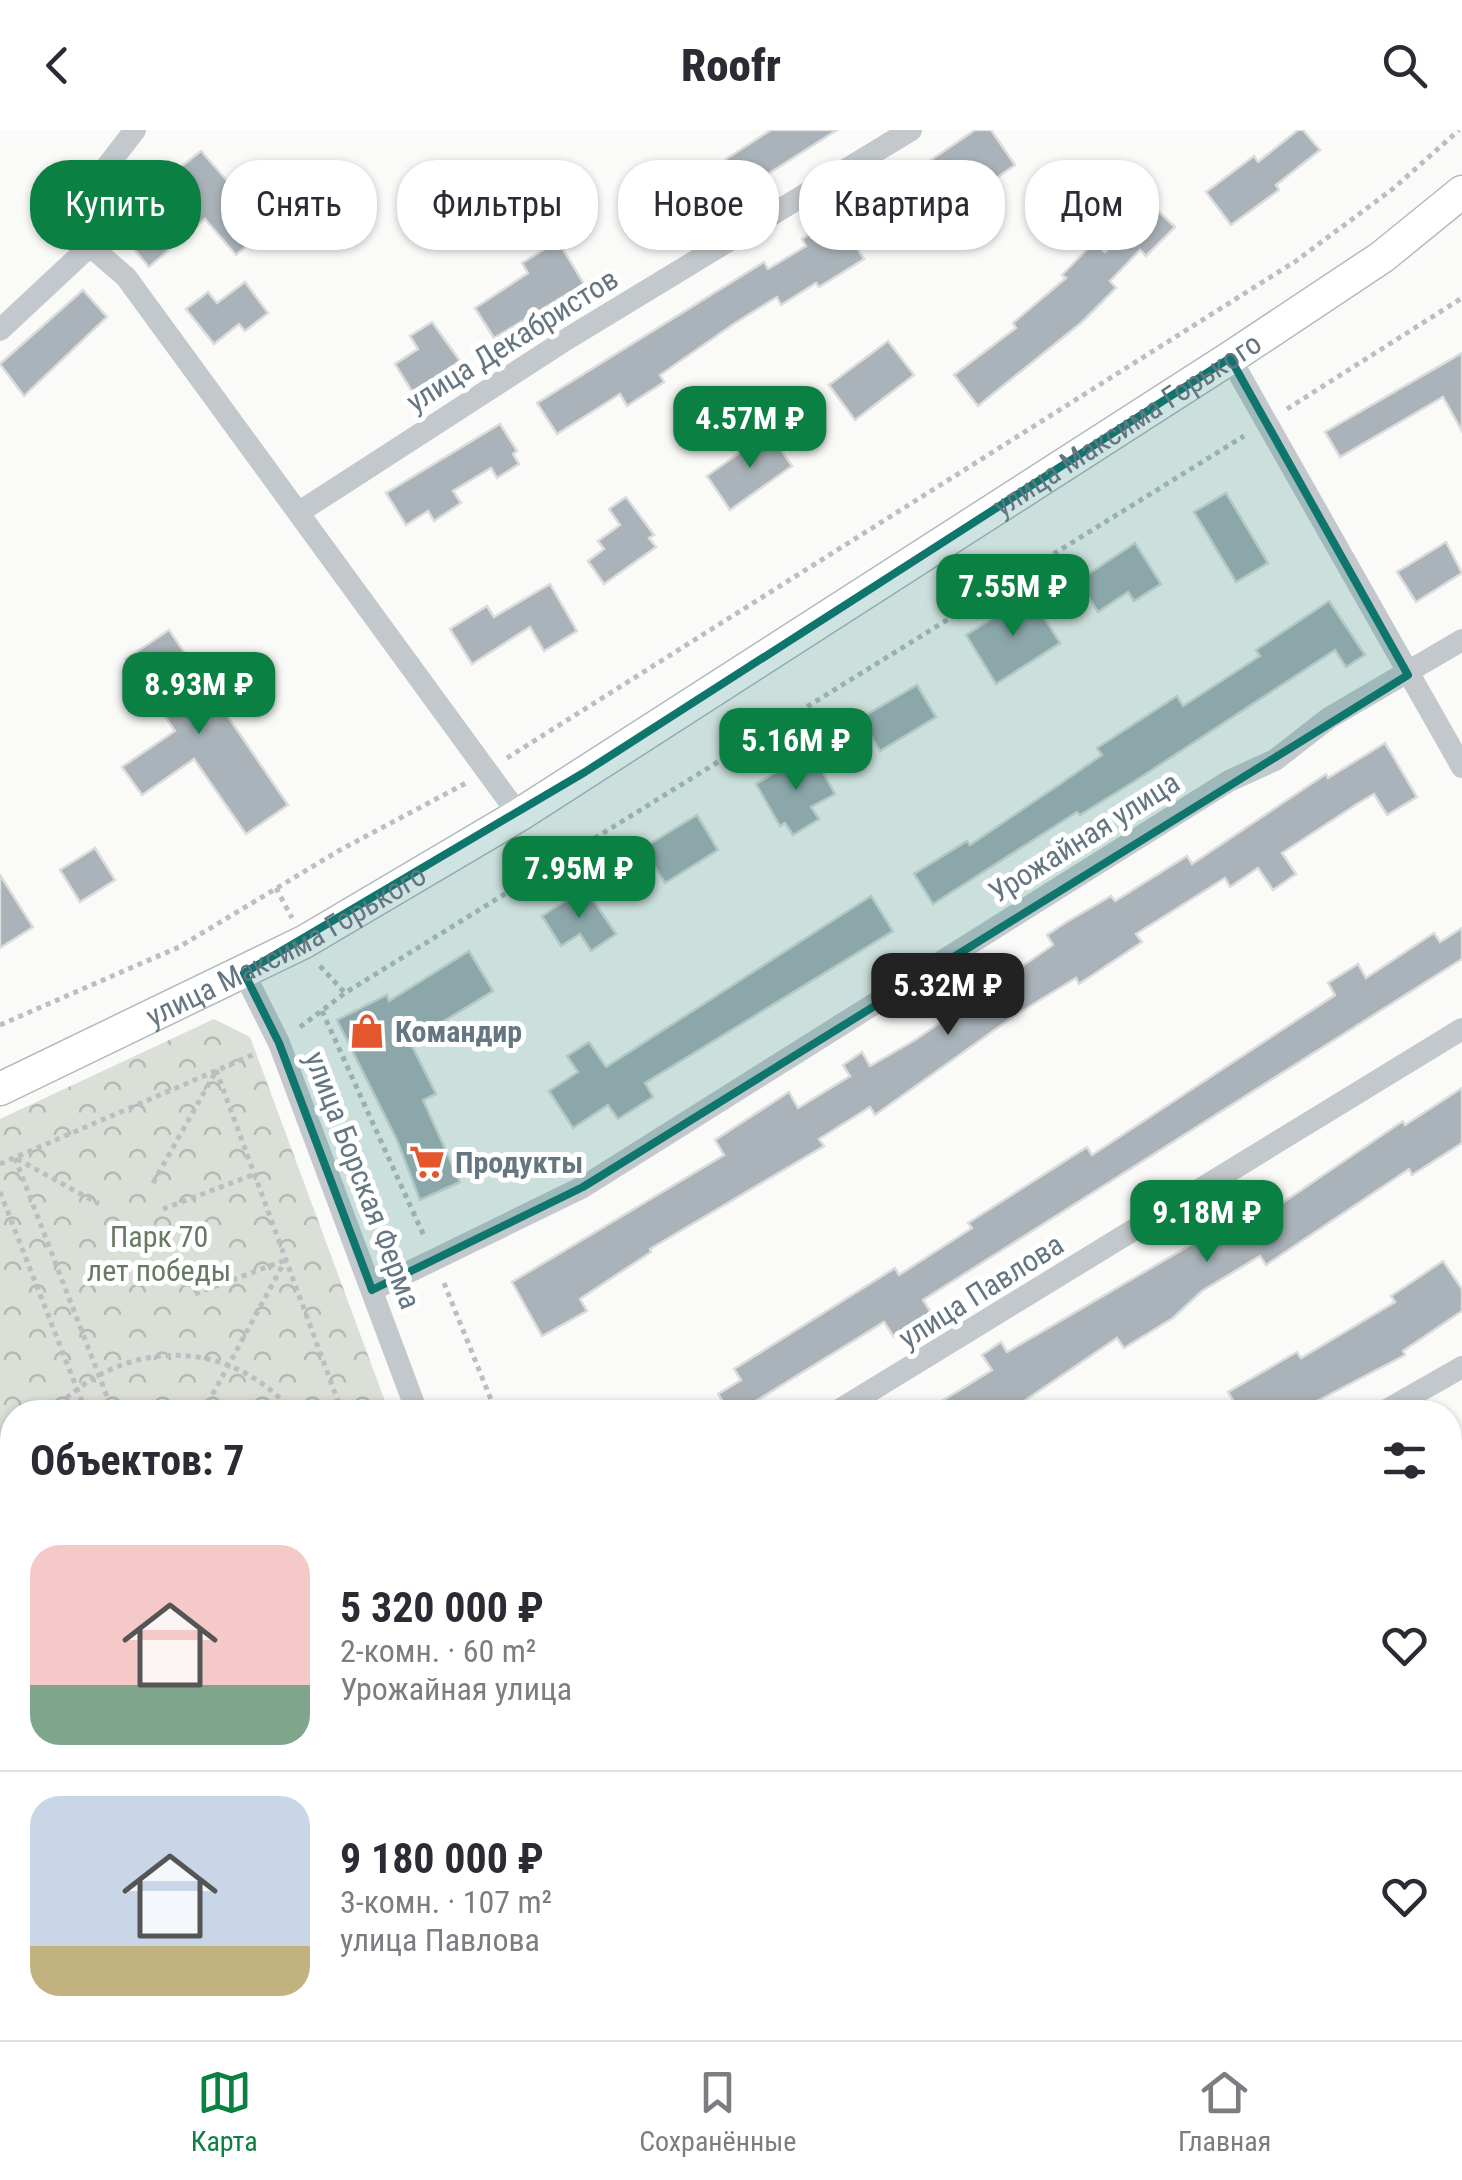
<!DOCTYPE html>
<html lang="ru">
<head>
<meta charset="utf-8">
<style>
	:root { --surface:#fff; --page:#f7f7f7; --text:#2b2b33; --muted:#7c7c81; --line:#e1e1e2; --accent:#0b8043 }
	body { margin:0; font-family:"Roboto Condensed",sans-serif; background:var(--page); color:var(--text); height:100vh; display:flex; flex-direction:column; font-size:38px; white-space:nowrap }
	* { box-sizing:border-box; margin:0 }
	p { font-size:32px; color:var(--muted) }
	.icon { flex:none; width:55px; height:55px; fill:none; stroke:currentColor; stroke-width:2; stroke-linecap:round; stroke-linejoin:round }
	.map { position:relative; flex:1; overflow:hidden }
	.drawer { position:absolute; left:0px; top:1270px; width:1462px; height:640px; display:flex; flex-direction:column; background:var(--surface); border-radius:40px 40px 0 0; box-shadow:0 2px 8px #0004 }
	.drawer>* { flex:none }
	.top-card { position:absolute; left:30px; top:30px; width:1402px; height:90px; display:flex; gap:20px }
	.price { position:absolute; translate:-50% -85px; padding:0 22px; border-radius:20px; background:var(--accent); color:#fff; font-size:32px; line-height:65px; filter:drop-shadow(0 2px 5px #0008) }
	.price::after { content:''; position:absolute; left:50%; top:60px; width:30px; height:22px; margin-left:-15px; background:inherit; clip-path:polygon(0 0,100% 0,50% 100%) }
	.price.selected { background:#222; color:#fff }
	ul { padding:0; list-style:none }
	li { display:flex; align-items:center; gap:30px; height:250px; padding:0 30px }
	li+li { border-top:2px solid var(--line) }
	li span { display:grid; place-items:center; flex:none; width:280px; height:200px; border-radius:30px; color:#555 }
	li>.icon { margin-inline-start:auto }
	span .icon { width:120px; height:120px; fill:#fffc; stroke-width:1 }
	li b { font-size:42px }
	h2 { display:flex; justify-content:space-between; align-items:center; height:120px; padding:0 30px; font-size:42px }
	.pill { padding:0 35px; border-radius:40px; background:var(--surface); box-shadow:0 2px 8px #0004; font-size:35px; line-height:90px }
	.pill.selected { background:var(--accent); color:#fff }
	header { display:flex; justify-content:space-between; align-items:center; height:130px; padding:0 30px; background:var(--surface); font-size:45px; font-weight:800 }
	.menu { display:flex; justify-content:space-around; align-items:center; height:140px; border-top:2px solid var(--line); background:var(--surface); font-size:28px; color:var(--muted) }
	.menu a { display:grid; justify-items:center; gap:5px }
	.menu .selected { color:var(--accent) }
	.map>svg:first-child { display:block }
</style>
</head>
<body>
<header><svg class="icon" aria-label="back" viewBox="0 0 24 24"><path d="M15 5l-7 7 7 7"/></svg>Roofr<svg class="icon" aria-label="search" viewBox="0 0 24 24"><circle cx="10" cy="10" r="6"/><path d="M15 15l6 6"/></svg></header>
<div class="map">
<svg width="1462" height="1910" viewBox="0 0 1462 1910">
	<defs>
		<pattern id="forest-crowns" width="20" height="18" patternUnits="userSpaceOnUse" patternTransform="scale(2.5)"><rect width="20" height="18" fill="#dadfd7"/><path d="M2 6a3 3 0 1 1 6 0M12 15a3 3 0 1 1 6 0" fill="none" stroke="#b4b9b4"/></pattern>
	</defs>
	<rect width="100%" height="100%" fill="#fafaf8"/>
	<g fill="url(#forest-crowns)">
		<path d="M214 889 250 907 389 1282H12V1578L0 1544V989Z"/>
		<path d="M130 1898H535L509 1910H135Z"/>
	</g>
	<g fill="#aab3b9" stroke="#dcdcda" stroke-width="2.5">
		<path d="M771 0H837L746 58 726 29Z"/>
		<path d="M975 0H991L1015 35 988 54 978 41 906 88 887 60Z"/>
		<path d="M1298 0H1303L1320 20 1276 55 1279 60 1231 95 1206 62 1254 26 1258 32Z"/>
		<path d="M201 21 268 98 236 125 205 89 149 137 111 92Z"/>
		<path d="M672 46 695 85 644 116 621 76Z"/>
		<path d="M1152 75 1175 97 1146 126 1140 120 1110 151 1116 158 1082 192 978 276 954 245 1016 198 1013 193 1066 148 1062 145 1094 112 1105 122Z"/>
		<path d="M847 81 864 110 855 115 864 129 819 157 816 153 781 175 777 167 735 193 660 245 664 252 627 276 620 264 557 304 537 273 764 132 768 139 806 116 802 109Z"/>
		<path d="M558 111 584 154 494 208 475 178 528 143 522 133Z"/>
		<path d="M245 152 268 183 245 201 239 194 214 214 186 179 208 162 217 173Z"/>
		<path d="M83 160 107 187 24 266 0 234Z"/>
		<path d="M432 192 460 231 413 263 395 234 418 219 410 206Z"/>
		<path d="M888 211 914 245 855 290 829 255Z"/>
		<path d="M1462 223V301L1443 267 1340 327 1325 302Z"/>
		<path d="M500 294 517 321 513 324 519 334 497 348 491 338 453 361 461 373 434 391 428 381 406 395 386 363Z"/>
		<path d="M769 302 792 336 730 380 707 346Z"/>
		<path d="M1226 363 1268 433 1236 452 1194 382Z"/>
		<path d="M626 367 654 405 649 408 656 417 604 454 588 431 604 419 598 411 620 395 609 379Z"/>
		<path d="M1446 412 1462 443 1416 472 1397 442Z"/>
		<path d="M1135 413 1161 454 1134 471 1128 462 1098 482 1078 451Z"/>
		<path d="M550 454 577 501 544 521 530 497 472 534 450 499 487 476 494 487Z"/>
		<path d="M1030 465 1060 513 996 554 966 505Z"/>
		<path d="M1329 471 1365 525 1346 537 1335 520 1135 651 1080 685 1077 682 933 774 914 744 967 711 970 715 1060 654 1102 625 1097 618 1177 566 1183 576 1260 526 1256 520Z"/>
		<path d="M169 500 288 675 246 704 194 629 142 665 122 637 175 601 126 529Z"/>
		<path d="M917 555 936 587 880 621 861 588Z"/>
		<path d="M1385 613 1417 667 1387 685 1374 664 1357 674 1282 723 1296 744 1273 760 1258 738 1230 757 1225 748 1136 804 1142 812 1079 854 1076 848 1017 884 875 985 870 977 819 1009 824 1016 650 1119 651 1122 580 1169 587 1181 542 1206 512 1152 724 1025 715 1010 789 962 798 978 850 946 843 935 862 922 870 936 915 910 1053 815 1047 805 1065 793 1111 766 1115 771 1187 726 1192 734 1326 644 1328 648Z"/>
		<path d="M811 621 835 664 811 677 819 689 793 705 785 693 780 696 756 654Z"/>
		<path d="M697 685 718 720 665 753 643 718Z"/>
		<path d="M95 718 115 750 80 772 60 740Z"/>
		<path d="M0 745 33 797 0 818Z"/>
		<path d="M585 758 616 804 591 821 580 804 561 816 542 786Z"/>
		<path d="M871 766 893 801 645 953 653 967 618 989 608 975 573 998 549 961 578 942 567 926 589 912 606 937Z"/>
		<path d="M1462 798V829L923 1170 932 1184 894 1207 884 1192 738 1282H729L718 1264 741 1250 734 1239 895 1138 899 1145 972 1098 968 1093 1087 1017 1092 1025 1335 865 1328 853 1358 834 1366 848 1434 803 1440 812Z"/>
		<path d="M469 821 493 861 410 912 436 964 423 970 460 1052 420 1070 397 1010 337 890 387 865 389 871Z"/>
		<path d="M1462 958V1013L1412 1045 1409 1039 1266 1135 1260 1126 1202 1161 1173 1188 1124 1218 1117 1208 1008 1282H924L992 1240 982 1225 1001 1212 1007 1222 1254 1078 1260 1088 1403 991 1405 995Z"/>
		<path d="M1443 1131 1462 1159V1181L1403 1221 1405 1225 1296 1282H1240L1228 1262 1297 1222 1301 1228 1395 1172 1391 1166Z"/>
	</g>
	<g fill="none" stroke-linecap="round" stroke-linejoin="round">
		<defs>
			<g id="secondary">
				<path id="s1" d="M0 959 304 812 519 685 1230 228 1382 127 1462 62"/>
			</g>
		</defs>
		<use href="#secondary" stroke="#b3babf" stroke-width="35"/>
		<g stroke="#bbbfc2" stroke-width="5" stroke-dasharray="5 5" stroke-linecap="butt">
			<path d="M1287 279 1462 168"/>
			<path d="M507 628 1296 131 1394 58 1459 0"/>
			<path d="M276 758 292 788"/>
			<path d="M320 836 345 863"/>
			<path d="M322 881 424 1106"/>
			<path d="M0 895 179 817 340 720 468 652"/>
			<path d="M300 897 345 863 1244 306"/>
			<path d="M216 940 342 1282"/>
			<path d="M15 1028 113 1282"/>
			<path d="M17 1029 99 1074"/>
			<path d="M0 1034 257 923"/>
			<path d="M153 1053 215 943"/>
			<path d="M0 1062 86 1282"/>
			<path d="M163 1079 255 1044"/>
			<path d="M444 1153 496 1282"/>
			<path d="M195 1164 283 1131"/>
			<path d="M52 1282C120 1209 226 1204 293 1282"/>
			<path d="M203 1282 285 1131"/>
			<path d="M177 1898 181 1910"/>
			<path d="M325 1898 330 1910"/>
			<path d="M353 1898 358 1910"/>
			<path d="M551 1898V1910"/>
		</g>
		<g stroke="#c3c8cc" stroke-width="22">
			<path d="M90 116 126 147 519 685"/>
			<path d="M90 116 80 80 85 65 135 0"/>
			<path d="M0 200 90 116"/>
			<path d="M1230 228 1462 637"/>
			<path d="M301 381 567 209 911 0"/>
			<path d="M244 843 279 913 417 1282"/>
			<path d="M372 1160 583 1057 1229 651 1275 630 1329 588 1462 510"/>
			<path d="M836 1282 1462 899"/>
			<path d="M1383 1282 1462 1237"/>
			<path d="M1450 1752 1462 1679"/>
			<path d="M656 1898 667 1910"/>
			<path d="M600 1910 617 1898"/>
			<path d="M1403 1910 1407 1898"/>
		</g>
		<use href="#secondary" stroke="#fff" stroke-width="32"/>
	</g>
	<path fill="#0f766e" fill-opacity="0.2" stroke="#0f766e" stroke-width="8" stroke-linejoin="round" d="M1230 228 1408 545 583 1057 372 1160 279 913 244 843 585 642Z"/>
	<defs>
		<symbol id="shop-bare" viewBox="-9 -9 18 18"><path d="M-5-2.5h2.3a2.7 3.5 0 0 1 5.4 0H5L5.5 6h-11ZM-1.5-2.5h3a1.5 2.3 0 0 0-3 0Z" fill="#e4572e" stroke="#fff" stroke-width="2.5" paint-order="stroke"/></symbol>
		<symbol id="supermarket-bare" viewBox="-9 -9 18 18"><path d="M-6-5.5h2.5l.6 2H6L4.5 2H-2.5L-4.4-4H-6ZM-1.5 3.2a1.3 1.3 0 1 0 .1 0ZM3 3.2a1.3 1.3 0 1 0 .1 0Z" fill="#e4572e" stroke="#fff" stroke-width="2.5" paint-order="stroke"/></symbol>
	</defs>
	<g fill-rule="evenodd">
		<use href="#shop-bare" x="342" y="876" width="50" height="50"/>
		<use href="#supermarket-bare" x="402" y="1007" width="50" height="50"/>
	</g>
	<g text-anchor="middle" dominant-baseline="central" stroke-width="10" stroke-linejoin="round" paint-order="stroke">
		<g font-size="30" fill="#657683" stroke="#fff">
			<text transform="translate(512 210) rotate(-32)">улица Декабристов</text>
			<text stroke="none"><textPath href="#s1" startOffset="1310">улица Максима Горького</textPath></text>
			<text transform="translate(1084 707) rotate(-32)">Урожайная улица</text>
			<text stroke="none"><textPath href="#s1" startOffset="320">улица Максима Горького</textPath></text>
			<text transform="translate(363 1050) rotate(69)">улица Борская Ферма</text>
			<text transform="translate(981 1161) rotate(-32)">улица Павлова</text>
		</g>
		<g font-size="30" font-weight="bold" fill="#657683" stroke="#fff" text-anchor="start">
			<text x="395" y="901">Командир</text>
			<text x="455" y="1032">Продукты</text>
		</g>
		<g font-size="30" fill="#687a64" stroke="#fff">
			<text x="159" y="1106">Парк 70<tspan x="159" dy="34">лет победы</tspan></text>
		</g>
	</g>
</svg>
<b class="price" style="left:750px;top:341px">4.57M ₽</b>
<b class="price" style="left:1013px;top:509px">7.55M ₽</b>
<b class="price" style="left:199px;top:607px">8.93M ₽</b>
<b class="price" style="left:796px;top:663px">5.16M ₽</b>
<b class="price" style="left:579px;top:791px">7.95M ₽</b>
<b class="price selected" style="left:948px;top:908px">5.32M ₽</b>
<b class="price" style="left:1207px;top:1135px">9.18M ₽</b>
<div class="top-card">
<a class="pill selected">Купить</a>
<a class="pill">Снять</a>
<a class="pill">Фильтры</a>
<a class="pill">Новое</a>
<a class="pill">Квартира</a>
<a class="pill">Дом</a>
</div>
<section class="drawer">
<h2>Объектов: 7<svg class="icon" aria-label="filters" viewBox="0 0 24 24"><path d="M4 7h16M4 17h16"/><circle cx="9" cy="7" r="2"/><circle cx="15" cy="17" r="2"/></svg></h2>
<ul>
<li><span style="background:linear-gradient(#f6c9c9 70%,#7fa58c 0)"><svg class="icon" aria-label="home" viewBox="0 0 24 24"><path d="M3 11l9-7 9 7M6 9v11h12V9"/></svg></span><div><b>5 320 000 ₽</b><p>2-комн. · 60 m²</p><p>Урожайная улица</p></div><svg class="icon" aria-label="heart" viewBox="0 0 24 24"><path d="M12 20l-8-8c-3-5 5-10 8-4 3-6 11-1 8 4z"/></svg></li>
<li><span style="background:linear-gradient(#c9d6e8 75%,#c2b280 0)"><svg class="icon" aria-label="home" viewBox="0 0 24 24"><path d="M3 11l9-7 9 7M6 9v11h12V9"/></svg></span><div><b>9 180 000 ₽</b><p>3-комн. · 107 m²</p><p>улица Павлова</p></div><svg class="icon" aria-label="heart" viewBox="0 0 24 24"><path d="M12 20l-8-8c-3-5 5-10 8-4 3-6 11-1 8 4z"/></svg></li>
</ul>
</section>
</div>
<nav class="menu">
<a class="selected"><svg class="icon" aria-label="map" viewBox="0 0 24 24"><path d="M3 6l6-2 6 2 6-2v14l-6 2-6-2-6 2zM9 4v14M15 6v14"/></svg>Карта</a>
<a><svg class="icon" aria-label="saved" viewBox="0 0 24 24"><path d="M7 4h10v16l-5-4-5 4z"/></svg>Сохранённые</a>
<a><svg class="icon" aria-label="home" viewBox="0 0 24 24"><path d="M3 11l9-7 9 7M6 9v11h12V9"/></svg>Главная</a>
</nav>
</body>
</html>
